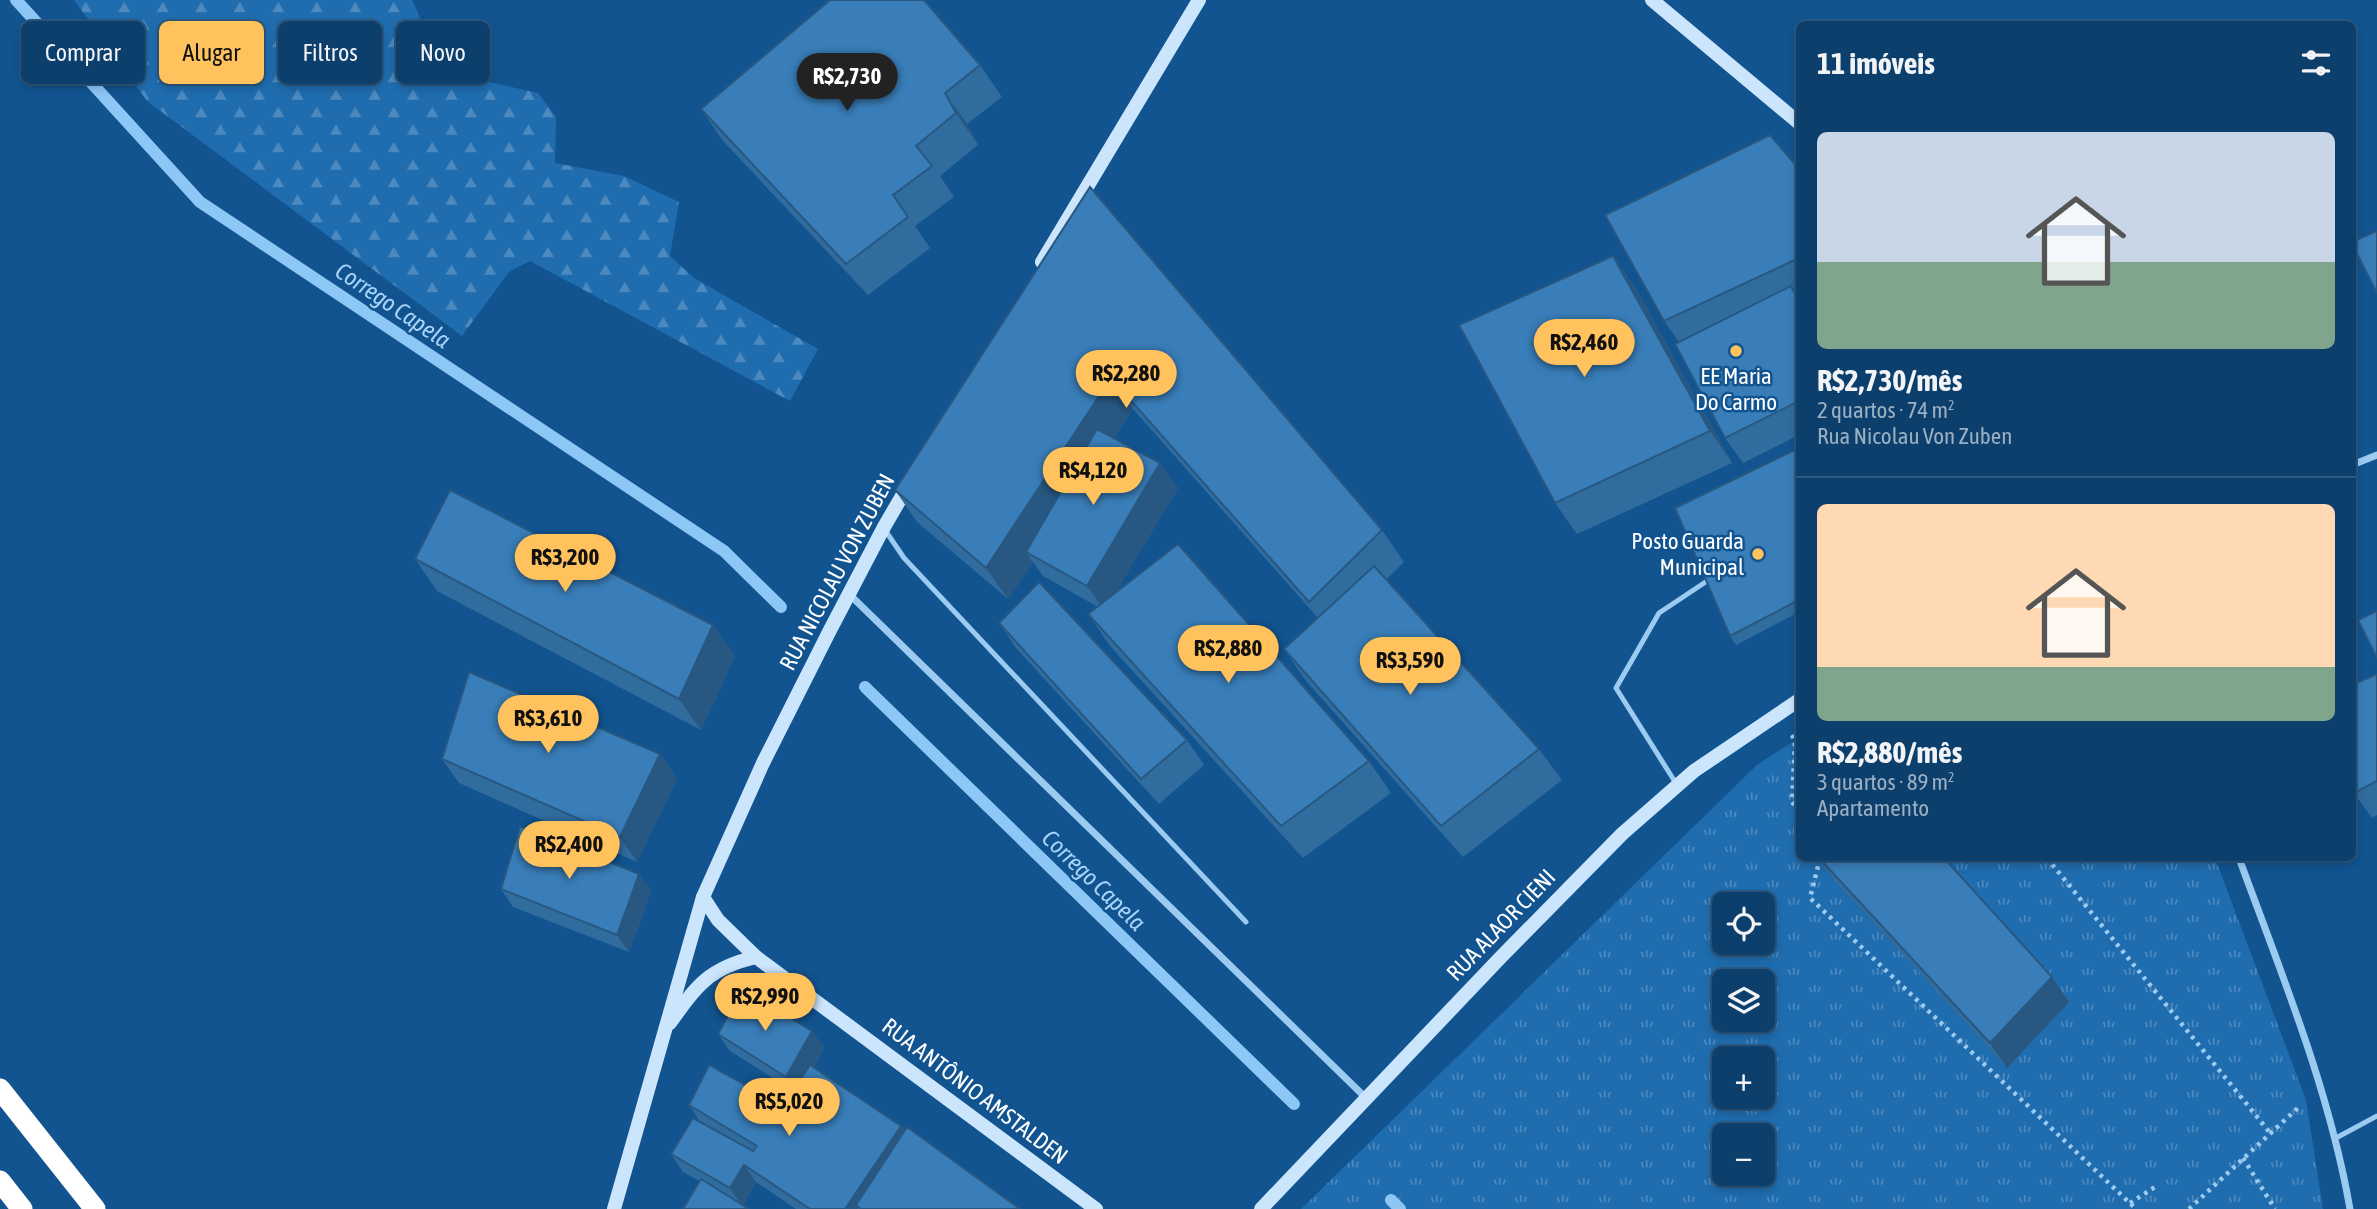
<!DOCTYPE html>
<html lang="pt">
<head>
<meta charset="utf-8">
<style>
	:root { --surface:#0d3f6c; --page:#164672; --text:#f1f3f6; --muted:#9aafc2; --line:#2d587f; --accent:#ffc25d }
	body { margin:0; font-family:"Asap Condensed",sans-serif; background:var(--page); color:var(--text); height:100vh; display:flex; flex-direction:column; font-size:26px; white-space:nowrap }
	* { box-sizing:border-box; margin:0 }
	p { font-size:23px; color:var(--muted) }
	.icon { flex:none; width:38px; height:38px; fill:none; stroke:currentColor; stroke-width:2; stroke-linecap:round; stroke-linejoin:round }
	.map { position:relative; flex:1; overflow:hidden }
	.sheet { position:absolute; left:1796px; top:21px; width:560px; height:840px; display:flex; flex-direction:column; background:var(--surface); border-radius:10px; box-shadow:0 4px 10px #0003,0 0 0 2px var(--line) }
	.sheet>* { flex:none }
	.hud { position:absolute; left:21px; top:21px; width:665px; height:63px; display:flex; gap:14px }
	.controls { position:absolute; left:1712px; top:892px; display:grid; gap:14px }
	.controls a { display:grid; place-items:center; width:63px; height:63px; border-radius:10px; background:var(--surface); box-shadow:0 4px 10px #0003,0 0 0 2px var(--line); font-size:35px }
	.price { position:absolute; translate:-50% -60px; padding:0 16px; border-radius:24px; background:var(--accent); color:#111; font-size:23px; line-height:46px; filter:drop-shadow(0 2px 4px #0008) }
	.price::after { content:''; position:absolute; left:50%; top:42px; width:21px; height:16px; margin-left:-10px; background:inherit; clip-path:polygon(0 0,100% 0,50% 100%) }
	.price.current { background:#222; color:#fff }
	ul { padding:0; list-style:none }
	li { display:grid; align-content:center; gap:14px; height:371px; padding:0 21px }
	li+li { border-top:2px solid var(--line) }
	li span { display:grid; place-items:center; height:217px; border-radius:10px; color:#555 }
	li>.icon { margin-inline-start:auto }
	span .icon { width:126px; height:126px; fill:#fffc; stroke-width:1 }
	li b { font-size:30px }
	h2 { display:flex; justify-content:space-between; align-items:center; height:84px; padding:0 21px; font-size:30px }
	.tag { padding:0 24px; border-radius:10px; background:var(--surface); box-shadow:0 4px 10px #0003,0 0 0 2px var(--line); font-size:24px; line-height:63px }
	.tag.current { background:var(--accent); color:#111 }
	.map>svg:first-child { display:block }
</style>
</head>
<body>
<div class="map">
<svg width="2377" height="1209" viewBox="0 0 2377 1209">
	<defs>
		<pattern id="forest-firs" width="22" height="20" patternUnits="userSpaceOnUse" patternTransform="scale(1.75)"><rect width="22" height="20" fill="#1f6cae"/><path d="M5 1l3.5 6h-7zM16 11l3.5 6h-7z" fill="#4c89be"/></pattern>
		<pattern id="park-tufts" width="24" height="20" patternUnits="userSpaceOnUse" patternTransform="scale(1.75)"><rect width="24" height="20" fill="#1f6cae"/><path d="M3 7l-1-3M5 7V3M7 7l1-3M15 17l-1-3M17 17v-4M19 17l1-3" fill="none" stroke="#4c89be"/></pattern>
	</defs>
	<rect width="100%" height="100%" fill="#115490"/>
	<path fill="url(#forest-firs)" d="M74 0H412L419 15 434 84 472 78 538 93 556 117 555 163 624 176 679 202 670 256 694 278 818 349 790 401 530 261 509 272 462 336 147 101Z"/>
	<path fill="url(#park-tufts)" fill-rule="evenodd" d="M1799 738V858H2215L2306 1100 2323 1209H1301L1758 764ZM1724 905H1762V943H1724ZM1724 982H1762V1020H1724ZM1724 1059H1762V1097H1724ZM1724 1136H1762V1174H1724Z"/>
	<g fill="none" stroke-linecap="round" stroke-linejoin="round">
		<g stroke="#8dc7f6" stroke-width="12">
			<path d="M16 0 200 202 724 551 781 607"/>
			<path d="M865 687 1294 1104"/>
			<path d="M1391 1200 1400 1209"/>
		</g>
		<g stroke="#9ccbf2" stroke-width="4.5" stroke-dasharray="3.5 5" stroke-linecap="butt">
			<path d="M1792 735 1795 741 1792 802 1799 811"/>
			<path d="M1820 858 1810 898 2136 1209"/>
			<path d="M2047 858 2271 1134"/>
			<path d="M2243 1158 2275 1209"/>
			<path d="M2130 1203 2155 1187"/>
			<path d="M2189 1209 2301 1105"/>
		</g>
		<g stroke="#9ccbf2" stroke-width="5">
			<path d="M885 530 904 558 1246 922"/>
			<path d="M1677 785 1616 688 1659 613 1710 579"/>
			<path d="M2336 1138 2377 1116"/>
		</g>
		<g stroke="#9ccbf2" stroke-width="7">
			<path d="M2352 465 2377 455"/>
			<path d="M849 594 1366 1098"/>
			<path d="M2239 858C2281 973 2329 1088 2350 1209"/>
		</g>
		<g stroke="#cbe5fc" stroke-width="14">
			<path d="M1652 0 1799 123"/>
			<path d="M1042 262 1199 0"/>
			<path d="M703 897 718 920 756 957 1096 1209"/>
			<path d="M670 1023C697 985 709 968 756 957"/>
			<path d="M614 1209 703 897 763 763 829 632 884 527 909 484"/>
			<path d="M1261 1209 1500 958 1622 834 1694 771 1799 700"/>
		</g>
		<g stroke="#fff" stroke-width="21">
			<path d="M0 1089 95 1209"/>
			<path d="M0 1181 22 1209"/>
		</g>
	</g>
	<g fill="#316c9f">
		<path d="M980 65 1002 97 967 124 978 145 940 176 954 197 915 226 930 248 868 295 723 141 701 109Z"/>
		<path d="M1799 169V435L1743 463 1725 438 1679 342 1664 321Z"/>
		<path d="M1090 187 1382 530 1404 562 1386 580 1539 749 1562 780 1463 857 1306 681 1284 649 1318 618 1133 409 1114 438 1160 463 1178 488 1115 593 1369 761 1391 793 1303 858 1110 646 1088 614 1098 607 1043 576 1033 562 1008 599 917 522 895 490Z"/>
		<path d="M1613 256 1635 287 1732 463 1577 534 1555 503Z"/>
		<path d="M1799 448V612L1736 645 1730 636Z"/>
		<path d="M415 559 713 625 735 656 701 730 437 591Z"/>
		<path d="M999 623 1187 740 1204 765 1159 804 1016 648Z"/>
		<path d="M2377 674V815L2372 818 2354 793Z"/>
		<path d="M660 754 677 779 637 862 459 783 442 759Z"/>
		<path d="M1818 858H1944L2052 977 2069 1002 2007 1068 1830 876Z"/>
		<path d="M501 889 651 891 629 952 513 907Z"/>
		<path d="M812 1031 824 1048 814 1067 901 1126 905 1131 1020 1209H796L756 1182 743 1205 683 1172 671 1154 700 1122 689 1105 783 1106 793 1091 730 1051 718 1034Z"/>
	</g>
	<g fill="#285882">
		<path d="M945 93 967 124 978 145 956 113Z"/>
		<path d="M1613 256 1635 287 1732 463 1710 431Z"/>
		<path d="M1111 378 1133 409 1036 557 1026 552 1033 562 1008 599 986 568Z"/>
		<path d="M1160 463 1178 488 1105 611 1087 586Z"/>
		<path d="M713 625 735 656 701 730 679 699Z"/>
		<path d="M660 754 677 779 637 862 620 837Z"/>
		<path d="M639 874 651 891 629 952 617 935Z"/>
		<path d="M2052 977 2069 1002 2007 1068 1990 1043Z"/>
		<path d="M812 1031 824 1048 798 1094 786 1077Z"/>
		<path d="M901 1126 913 1143 856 1205 858 1209H845Z"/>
		<path d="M744 1165 756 1182 742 1206 730 1188Z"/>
	</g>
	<g fill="#397eb9" stroke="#285882" stroke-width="2">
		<path d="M830 0H924L980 65 945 93 956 113 916 146 932 166 893 195 908 217 846 264 701 109Z"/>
		<path d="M1770 135 1799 169V258L1664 321 1605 215Z"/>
		<path d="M1090 187 1382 530 1309 602 1111 378 986 568 895 490Z"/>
		<path d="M2377 231V293L2352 244V242Z"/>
		<path d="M1613 256 1710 431 1555 503 1459 325Z"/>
		<path d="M1791 286 1799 301V401L1725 438 1675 344Z"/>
		<path d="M1097 429 1160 463 1087 586 1026 552Z"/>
		<path d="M1799 448V600L1730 636 1675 508Z"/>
		<path d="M450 490 713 625 679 699 415 559Z"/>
		<path d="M1178 544 1369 761 1281 826 1088 614Z"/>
		<path d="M1374 566 1539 749 1441 826 1284 649Z"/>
		<path d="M1039 582 1187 740 1141 779 999 623Z"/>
		<path d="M2377 611V658L2358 620Z"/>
		<path d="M469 672 660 754 620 837 442 759Z"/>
		<path d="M2377 674V781L2354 793 2352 789V685Z"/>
		<path d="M520 826 639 874 617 935 501 889Z"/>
		<path d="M1819 858H1944L2052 977 1990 1043Z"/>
		<path d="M743 989 812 1031 786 1077 718 1034Z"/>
		<path d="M709 1065 783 1106 810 1065 901 1126 845 1209H810L744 1165 730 1188 671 1154 693 1118 753 1151 757 1146 689 1105Z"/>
		<path d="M907 1127 1020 1209H861L856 1205Z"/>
		<path d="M701 1179 749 1209H683Z"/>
	</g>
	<g fill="#ffc25d" stroke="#115490" stroke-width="2.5">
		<circle cx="1736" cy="351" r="7"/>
		<circle cx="1758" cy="554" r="7"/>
	</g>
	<g text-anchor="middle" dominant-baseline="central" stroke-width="5" stroke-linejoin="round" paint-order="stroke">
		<g font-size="23" fill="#fff" stroke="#115490">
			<text x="1736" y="376">EE Maria<tspan x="1736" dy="26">Do Carmo</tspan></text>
			<text x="1744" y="541" text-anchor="end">Posto Guarda<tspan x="1744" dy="26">Municipal</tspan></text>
		</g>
		<g font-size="23" fill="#fff" stroke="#115490">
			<text transform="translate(837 572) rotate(-62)">RUA NICOLAU VON ZUBEN</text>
			<text transform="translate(1501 925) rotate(-46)">RUA ALAOR CIENI</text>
			<text transform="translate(975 1091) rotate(37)">RUA ANTÔNIO AMSTALDEN</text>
		</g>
		<g font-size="24" font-style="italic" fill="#a8d4fa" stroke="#115490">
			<text transform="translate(393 305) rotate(34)">Corrego Capela</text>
			<text transform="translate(1094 880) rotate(44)">Corrego Capela</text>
		</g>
	</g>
</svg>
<div class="controls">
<a><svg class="icon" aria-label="locate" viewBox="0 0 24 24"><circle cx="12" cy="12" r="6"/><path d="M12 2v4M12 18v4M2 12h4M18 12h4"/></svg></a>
<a><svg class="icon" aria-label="layers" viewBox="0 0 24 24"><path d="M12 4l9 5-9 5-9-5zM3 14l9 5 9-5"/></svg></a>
<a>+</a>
<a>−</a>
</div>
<b class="price current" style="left:847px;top:113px">R$2,730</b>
<b class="price" style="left:1584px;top:379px">R$2,460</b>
<b class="price" style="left:1126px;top:410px">R$2,280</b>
<b class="price" style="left:1093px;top:507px">R$4,120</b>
<b class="price" style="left:565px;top:594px">R$3,200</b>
<b class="price" style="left:1228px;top:685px">R$2,880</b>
<b class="price" style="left:1410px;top:697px">R$3,590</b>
<b class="price" style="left:548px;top:755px">R$3,610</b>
<b class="price" style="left:569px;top:881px">R$2,400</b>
<b class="price" style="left:765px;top:1033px">R$2,990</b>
<b class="price" style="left:789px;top:1138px">R$5,020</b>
<div class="hud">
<a class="tag">Comprar</a>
<a class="tag current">Alugar</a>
<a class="tag">Filtros</a>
<a class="tag">Novo</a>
</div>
<section class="sheet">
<h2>11 imóveis<svg class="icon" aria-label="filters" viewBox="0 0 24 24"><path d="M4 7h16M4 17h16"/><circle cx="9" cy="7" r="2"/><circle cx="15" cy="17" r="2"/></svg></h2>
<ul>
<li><span style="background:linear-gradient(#c9d6e8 60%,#7fa58c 0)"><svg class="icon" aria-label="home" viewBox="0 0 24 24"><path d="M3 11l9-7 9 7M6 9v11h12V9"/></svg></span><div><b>R$2,730/mês</b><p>2 quartos · 74 m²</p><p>Rua Nicolau Von Zuben</p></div></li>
<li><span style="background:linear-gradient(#ffd9b3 75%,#7fa58c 0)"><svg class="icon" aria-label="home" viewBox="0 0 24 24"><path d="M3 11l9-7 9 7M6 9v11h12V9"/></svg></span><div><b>R$2,880/mês</b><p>3 quartos · 89 m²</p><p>Apartamento</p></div></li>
</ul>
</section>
</div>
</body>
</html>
